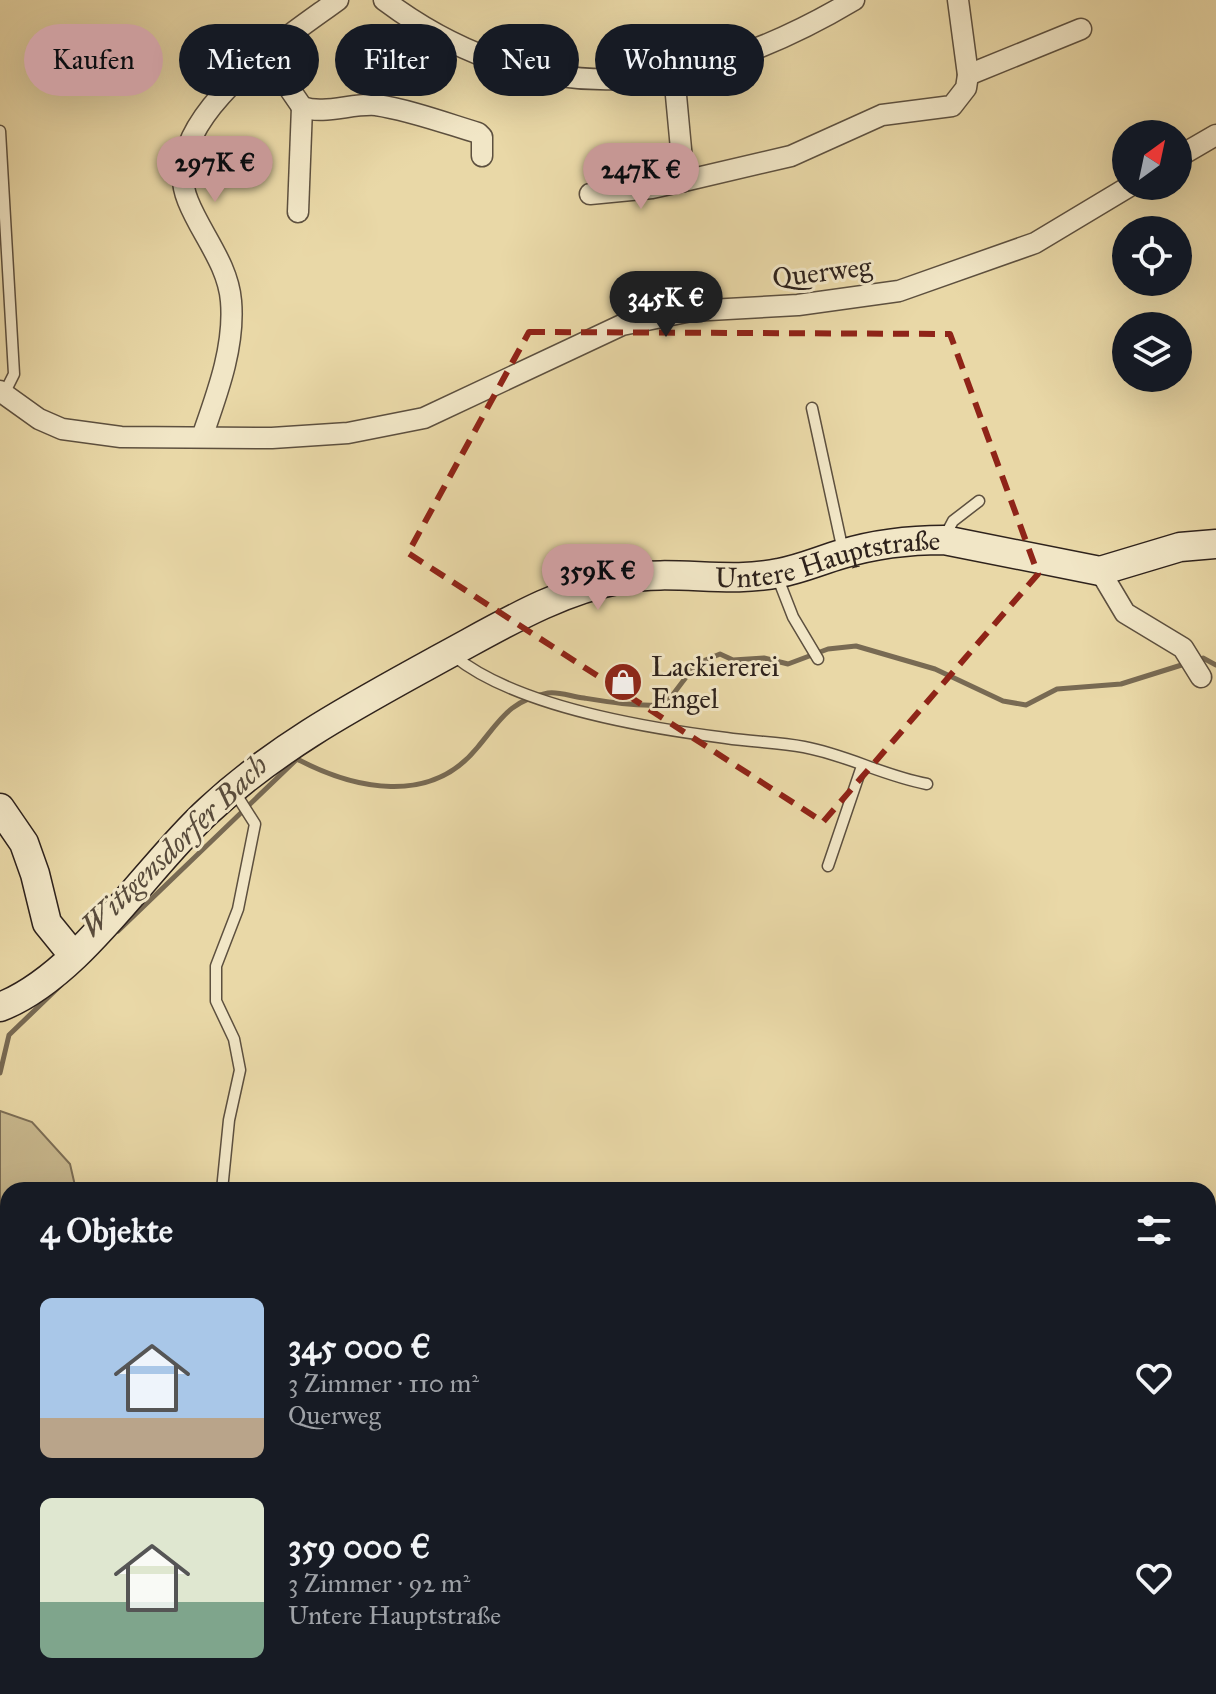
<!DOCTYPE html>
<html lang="de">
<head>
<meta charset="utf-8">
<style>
	:root { --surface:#171b24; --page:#20242c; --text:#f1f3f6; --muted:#9ea1a6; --accent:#c59692 }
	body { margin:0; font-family:"IM FELL Great Primer",serif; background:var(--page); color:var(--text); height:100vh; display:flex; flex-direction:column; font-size:30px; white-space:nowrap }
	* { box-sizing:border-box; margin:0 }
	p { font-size:26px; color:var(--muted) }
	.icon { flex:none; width:44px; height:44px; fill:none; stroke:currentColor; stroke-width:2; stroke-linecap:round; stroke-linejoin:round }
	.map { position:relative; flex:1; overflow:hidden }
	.drawer { position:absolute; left:0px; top:1182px; width:1216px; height:512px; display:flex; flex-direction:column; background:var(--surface); border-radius:24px 24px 0 0; box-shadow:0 8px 32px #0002 }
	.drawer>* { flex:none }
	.guide { position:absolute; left:24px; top:24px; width:800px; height:72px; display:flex; gap:16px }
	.needle { width:52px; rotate:33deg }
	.controls { position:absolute; left:1112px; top:120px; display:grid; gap:16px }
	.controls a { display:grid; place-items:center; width:80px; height:80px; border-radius:50%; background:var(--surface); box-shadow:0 8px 32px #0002; font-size:40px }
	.price { position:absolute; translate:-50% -68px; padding:0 18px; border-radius:28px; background:var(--accent); color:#111; font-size:26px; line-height:52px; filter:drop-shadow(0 2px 4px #0008) }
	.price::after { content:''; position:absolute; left:50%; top:48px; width:24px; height:18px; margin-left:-12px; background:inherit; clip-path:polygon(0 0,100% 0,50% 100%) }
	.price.on { background:#222; color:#fff }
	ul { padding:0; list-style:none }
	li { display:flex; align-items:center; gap:24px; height:200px; padding:0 40px }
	li span { display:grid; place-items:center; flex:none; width:224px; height:160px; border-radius:12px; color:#555 }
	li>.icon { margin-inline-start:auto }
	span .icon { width:96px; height:96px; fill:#fffc; stroke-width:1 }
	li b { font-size:34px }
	h2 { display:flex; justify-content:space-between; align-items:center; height:96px; padding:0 40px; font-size:34px }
	.chip { padding:0 28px; border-radius:36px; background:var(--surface); box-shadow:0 8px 32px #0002; font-size:28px; line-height:72px }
	.chip.on { background:var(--accent); color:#111 }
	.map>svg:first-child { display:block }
</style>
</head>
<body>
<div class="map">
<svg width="1216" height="1694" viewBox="0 0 1216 1694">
	<rect width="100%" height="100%" fill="#e9d8a7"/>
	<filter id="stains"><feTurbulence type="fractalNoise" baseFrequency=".0025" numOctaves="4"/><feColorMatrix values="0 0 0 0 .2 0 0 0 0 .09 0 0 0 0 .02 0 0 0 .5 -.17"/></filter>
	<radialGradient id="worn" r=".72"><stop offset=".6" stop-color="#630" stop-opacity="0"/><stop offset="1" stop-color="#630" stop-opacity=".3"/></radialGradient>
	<path fill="#c9b98f" stroke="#7c6e56" stroke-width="2" d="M0 1111 32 1122 70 1164 76 1190H8V1431L0 1429Z"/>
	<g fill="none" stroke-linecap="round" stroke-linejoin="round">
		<g stroke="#786a53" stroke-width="5">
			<path d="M1197 660 1203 658 1216 665"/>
			<path d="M118 931 297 759C354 789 430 806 477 748 500 721 508 701 548 693 558 691 573 697 584 698 609 702 633 706 658 705L668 701 696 664 720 654 733 660 764 658 788 664 828 649 856 646 935 669 1003 701 1026 705 1057 689 1121 684 1188 663"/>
			<path d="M0 1073 9 1035 61 985"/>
		</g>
		<defs>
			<g id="lane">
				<path d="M0 131 14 374 4 394"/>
				<path d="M812 408 843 551"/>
				<path d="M945 536 953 521 979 501"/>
				<path d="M777 576 793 617 818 659"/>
				<path d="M454 656C516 706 646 728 726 738 752 742 778 742 804 747 847 755 884 776 927 784"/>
				<path d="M828 866 862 766"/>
				<path d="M222 1190 229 1120 240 1070 234 1039 216 1001V966L238 909 255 824 234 791"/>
			</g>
			<g id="street">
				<path d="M384 0C539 116 695 95 854 0"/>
				<path d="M267 56 302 107C324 115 352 103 376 105 410 110 445 123 478 133L482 137V156"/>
				<path d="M674 74 684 181 791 156 882 115 952 106 966 88 968 75 958 0"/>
				<path d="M968 75 1081 29"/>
				<path d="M1178 157 1216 135"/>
				<path d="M590 194 652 188 684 181"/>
				<path d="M298 212 302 107"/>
				<path d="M0 391 39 419 62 429 121 437 272 438 348 433 424 418 622 325 691 311 798 305 899 291 1035 243 1130 186"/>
				<path d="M202 437C217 394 235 347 231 301 228 264 201 234 188 201 155 121 285 39 338 0"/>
				<path d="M1100 571 1125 613 1183 648 1201 677"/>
				<path d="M571 1686 579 1694"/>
				<path d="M66 1694 70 1686"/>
			</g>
			<g id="secondary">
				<path d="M0 808 24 843 35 874 47 923 73 955"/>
				<path id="s1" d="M0 1007C80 976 145 868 209 810 279 745 358 704 441 658 499 627 556 591 622 579 674 569 727 584 779 573 801 569 821 560 842 554 875 544 910 540 944 540L1100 571 1180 547 1216 544"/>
			</g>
		</defs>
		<use href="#lane" stroke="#5d503f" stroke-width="13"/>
		<use href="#street" stroke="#5d503f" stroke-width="23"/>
		<use href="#secondary" stroke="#2e221c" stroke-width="31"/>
		<use href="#lane" stroke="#f1e6c6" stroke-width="10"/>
		<use href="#street" stroke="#f1e6c6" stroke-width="20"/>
		<use href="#secondary" stroke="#f1e6c6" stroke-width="28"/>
	</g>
	<path fill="none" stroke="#8f2418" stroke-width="6" stroke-dasharray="16 10" stroke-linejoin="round" d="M529 332 950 334 1038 574 823 822 408 553Z"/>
	<defs>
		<symbol id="shop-disc" viewBox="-11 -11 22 22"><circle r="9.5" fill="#8f2418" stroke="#f1e6c6"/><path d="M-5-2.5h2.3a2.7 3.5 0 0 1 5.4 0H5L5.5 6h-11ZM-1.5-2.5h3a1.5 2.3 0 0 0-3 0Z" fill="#fff"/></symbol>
	</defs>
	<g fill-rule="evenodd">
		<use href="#shop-disc" x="601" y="660" width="44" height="44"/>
	</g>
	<g text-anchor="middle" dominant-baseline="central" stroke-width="6" stroke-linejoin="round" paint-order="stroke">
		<g font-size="28" fill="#2e221c" stroke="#f1e6c6">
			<text transform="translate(822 272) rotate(-7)">Querweg</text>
			<text stroke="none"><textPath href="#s1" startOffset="974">Untere Hauptstraße</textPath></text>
		</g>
		<g font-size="28" fill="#2e221c" stroke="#f1e6c6" text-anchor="start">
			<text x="651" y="666">Lackiererei<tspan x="651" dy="32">Engel</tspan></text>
		</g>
		<g font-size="30" font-style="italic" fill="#594c3c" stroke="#f1e6c6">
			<text transform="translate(174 846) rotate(-44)">Wittgensdorfer Bach</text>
		</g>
	</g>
	<rect width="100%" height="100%" filter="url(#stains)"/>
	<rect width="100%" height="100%" fill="url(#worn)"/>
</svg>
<div class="controls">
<a><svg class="needle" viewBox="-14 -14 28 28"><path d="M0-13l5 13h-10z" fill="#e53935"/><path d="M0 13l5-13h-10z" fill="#9ea1a6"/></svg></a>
<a><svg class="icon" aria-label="locate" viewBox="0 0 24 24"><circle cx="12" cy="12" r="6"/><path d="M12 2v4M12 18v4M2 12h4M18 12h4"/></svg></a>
<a><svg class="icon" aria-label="layers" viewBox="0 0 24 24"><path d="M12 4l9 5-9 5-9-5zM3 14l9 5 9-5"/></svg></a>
</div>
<b class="price" style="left:215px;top:204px">297K €</b>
<b class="price" style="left:641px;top:211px">247K €</b>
<b class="price on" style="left:666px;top:339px">345K €</b>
<b class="price" style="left:598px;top:612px">359K €</b>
<div class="guide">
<a class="chip on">Kaufen</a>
<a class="chip">Mieten</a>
<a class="chip">Filter</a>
<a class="chip">Neu</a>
<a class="chip">Wohnung</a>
</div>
<section class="drawer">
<h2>4 Objekte<svg class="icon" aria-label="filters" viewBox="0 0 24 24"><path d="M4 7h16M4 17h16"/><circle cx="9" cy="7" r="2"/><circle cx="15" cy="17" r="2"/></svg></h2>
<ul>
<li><span style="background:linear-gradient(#a9c7e8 75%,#b9a48a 0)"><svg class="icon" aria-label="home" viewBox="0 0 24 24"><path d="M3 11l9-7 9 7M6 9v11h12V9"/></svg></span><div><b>345 000 €</b><p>3 Zimmer · 110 m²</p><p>Querweg</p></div><svg class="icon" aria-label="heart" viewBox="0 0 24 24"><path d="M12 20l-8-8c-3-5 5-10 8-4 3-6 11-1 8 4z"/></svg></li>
<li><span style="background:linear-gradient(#dfe7d0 65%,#7fa58c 0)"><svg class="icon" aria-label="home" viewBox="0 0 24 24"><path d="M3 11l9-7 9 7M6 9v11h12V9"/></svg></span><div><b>359 000 €</b><p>3 Zimmer · 92 m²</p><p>Untere Hauptstraße</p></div><svg class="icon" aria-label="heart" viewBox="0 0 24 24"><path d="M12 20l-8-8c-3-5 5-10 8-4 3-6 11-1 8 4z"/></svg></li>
</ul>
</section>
</div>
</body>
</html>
